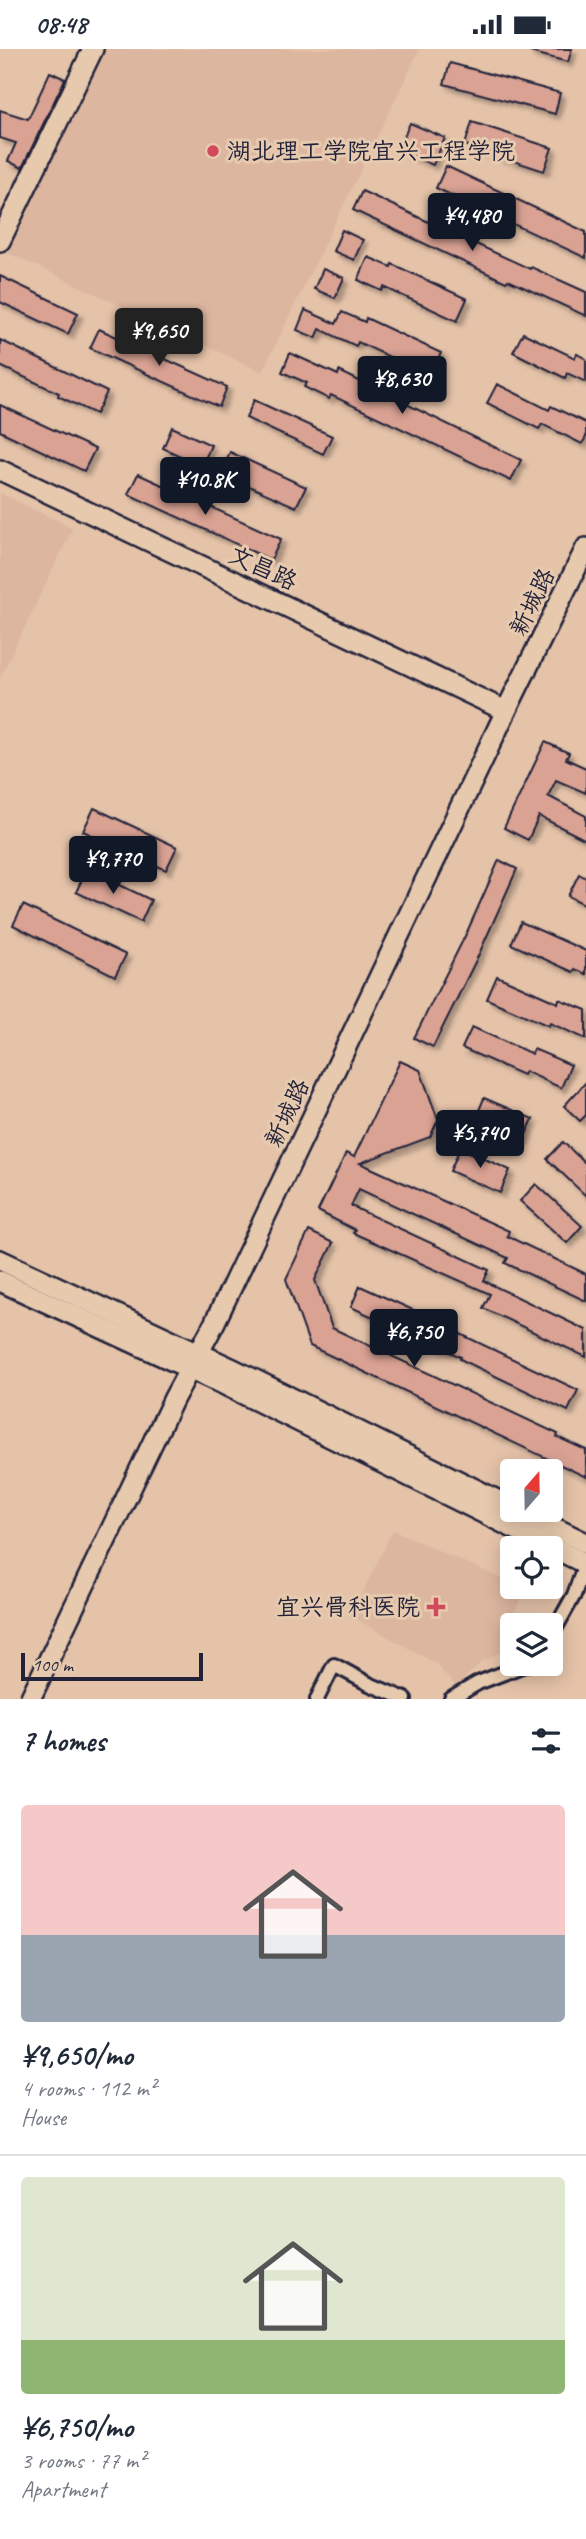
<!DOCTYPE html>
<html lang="en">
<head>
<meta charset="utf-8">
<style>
	:root { --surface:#fff; --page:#f6f6f7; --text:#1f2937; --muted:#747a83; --line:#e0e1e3; --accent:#111827 }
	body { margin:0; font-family:Caveat,"LXGW WenKai TC",sans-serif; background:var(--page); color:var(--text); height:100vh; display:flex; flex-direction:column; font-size:26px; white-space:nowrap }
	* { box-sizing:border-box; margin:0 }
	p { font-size:23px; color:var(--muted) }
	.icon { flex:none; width:38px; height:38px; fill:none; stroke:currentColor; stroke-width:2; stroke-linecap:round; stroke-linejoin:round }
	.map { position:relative; height:1650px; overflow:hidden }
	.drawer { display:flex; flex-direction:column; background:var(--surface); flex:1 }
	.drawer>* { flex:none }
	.needle { width:46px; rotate:20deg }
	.controls { position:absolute; left:500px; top:1410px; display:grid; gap:14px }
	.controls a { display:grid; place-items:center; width:63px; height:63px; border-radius:7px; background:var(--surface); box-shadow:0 4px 18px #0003; font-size:35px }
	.scale { position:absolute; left:21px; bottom:18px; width:182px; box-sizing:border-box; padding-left:7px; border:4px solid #22223b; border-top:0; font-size:19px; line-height:24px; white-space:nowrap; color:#22223b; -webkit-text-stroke:5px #e7caae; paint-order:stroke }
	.price { position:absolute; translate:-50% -60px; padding:0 16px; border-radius:7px; background:var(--accent); color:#fff; font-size:23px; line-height:46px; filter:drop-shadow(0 2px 4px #0008) }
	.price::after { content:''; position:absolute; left:50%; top:42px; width:21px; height:16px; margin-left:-10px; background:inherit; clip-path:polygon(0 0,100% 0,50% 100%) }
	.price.active { background:#222; color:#fff }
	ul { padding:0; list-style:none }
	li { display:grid; align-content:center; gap:14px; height:371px; padding:0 21px }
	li+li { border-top:2px solid var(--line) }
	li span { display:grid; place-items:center; height:217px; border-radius:7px; color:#555 }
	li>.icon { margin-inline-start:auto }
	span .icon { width:126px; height:126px; fill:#fffc; stroke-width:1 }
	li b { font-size:30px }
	h2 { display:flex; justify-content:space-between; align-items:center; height:84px; padding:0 21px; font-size:30px }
	.status { display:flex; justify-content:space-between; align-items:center; height:49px; padding:0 35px; background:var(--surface); direction:ltr }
	.status svg { height:19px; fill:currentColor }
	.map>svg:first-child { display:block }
</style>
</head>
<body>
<div class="status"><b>08:48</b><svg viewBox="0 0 49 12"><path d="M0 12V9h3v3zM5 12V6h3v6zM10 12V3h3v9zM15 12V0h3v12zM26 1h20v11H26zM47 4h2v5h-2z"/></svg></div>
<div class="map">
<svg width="586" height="1650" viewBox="0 0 586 1650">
	<defs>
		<filter id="shadow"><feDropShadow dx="4.5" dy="4.5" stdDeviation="2" flood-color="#0004"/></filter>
	</defs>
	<rect width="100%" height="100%" fill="#e5c3a9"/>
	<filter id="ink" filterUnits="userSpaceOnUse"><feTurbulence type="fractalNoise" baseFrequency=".0143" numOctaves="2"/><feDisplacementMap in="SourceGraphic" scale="14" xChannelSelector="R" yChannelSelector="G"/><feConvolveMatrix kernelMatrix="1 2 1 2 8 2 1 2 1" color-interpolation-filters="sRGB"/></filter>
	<g filter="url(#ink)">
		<g fill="#ddb6a0">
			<path d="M104 0H420L262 323 6 203Z"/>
			<path d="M0 444 73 479 0 629Z"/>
			<path d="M393 1481 513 1535 521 1551 513 1565 531 1575 529 1577H513V1594L508 1599 482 1613 456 1638 435 1614 351 1567Z"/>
		</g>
		<g fill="#d9a293" stroke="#22223b" stroke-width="2" filter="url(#shadow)">
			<path d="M530 0H572L568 13 530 3Z"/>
			<path d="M450 14 560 44 555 65 444 35Z"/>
			<path d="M50 23 65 30 22 119 8 112 16 94 0 89V61L28 70Z"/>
			<path d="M472 73 552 99 544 122 465 96Z"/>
			<path d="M410 74 445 89 433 116 402 103 405 96 401 94Z"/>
			<path d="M446 117 586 183V209L436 139Z"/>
			<path d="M362 142 530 220 531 218 586 243V267L508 231 506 233 353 161Z"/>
			<path d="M342 181 363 191 354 211 333 202Z"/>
			<path d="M368 208 391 218 392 215 467 250 457 272 384 238 382 242 358 231Z"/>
			<path d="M323 220 344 229 335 249 314 240Z"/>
			<path d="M0 227 78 264 68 285 0 253Z"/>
			<path d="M305 261 336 275 342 263 365 273 366 269 441 304 430 327 358 293 356 297 320 280 316 289 297 281Z"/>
			<path d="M99 280 227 338 219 358 90 299Z"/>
			<path d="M523 284 575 309 577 305 586 310V333L567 324 565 329 513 303Z"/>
			<path d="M0 291 107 343 96 365 58 347 59 344 0 317Z"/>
			<path d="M290 304 338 326 339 322 521 411 511 432 331 346 329 350 304 338 307 334 282 323Z"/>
			<path d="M497 335 549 361 551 357 586 374V388L582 395 542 375 539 380 487 354Z"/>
			<path d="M254 351 332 387 323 405 246 369Z"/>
			<path d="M0 356 95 400 84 422 0 382Z"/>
			<path d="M172 378 211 396 202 417 163 399Z"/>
			<path d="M230 403 306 438 296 458 220 424Z"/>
			<path d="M138 425 281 490 271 511 128 445Z"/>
			<path d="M545 693 569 704 566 710 586 719V744L556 731 548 747 586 767V791L539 767 528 791 504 779Z"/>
			<path d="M94 759 177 798 166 821 83 782Z"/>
			<path d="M499 811 517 820 479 905 433 998 414 989 467 883Z"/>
			<path d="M87 820 151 851 141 873 76 843Z"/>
			<path d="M579 825 586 829V856L568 847Z"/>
			<path d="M23 856 126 906 115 927 13 876Z"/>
			<path d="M521 873 586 902V925L575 920 573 923 511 895Z"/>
			<path d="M497 927 558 954 559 950 586 961V990L550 974 549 977 487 950Z"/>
			<path d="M472 978 532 1005 534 1000 571 1016 561 1039 525 1022 523 1026 462 999Z"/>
			<path d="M400 1012 420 1021 438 1071 430 1088 360 1114 509 1182 507 1187 586 1225V1252L505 1214 508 1209 359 1140 351 1157 489 1221 484 1232 586 1281V1308L483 1259 490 1245 353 1184 355 1181 318 1162 346 1104 354 1108Z"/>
			<path d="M586 1033V1066L580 1072 564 1057Z"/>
			<path d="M484 1049 533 1070 523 1092 475 1071Z"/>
			<path d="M563 1093 586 1115V1147L547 1110Z"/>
			<path d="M460 1099 510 1121 500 1144 450 1122Z"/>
			<path d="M536 1135 582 1177 567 1194 520 1152Z"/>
			<path d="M309 1182 333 1194 315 1231 332 1279 558 1385 557 1388 586 1401V1428L310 1297 286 1230Z"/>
			<path d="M360 1237 457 1281 456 1283 578 1341 568 1362 460 1310 461 1308 351 1258Z"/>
		</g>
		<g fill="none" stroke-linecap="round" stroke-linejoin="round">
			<defs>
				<g id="street">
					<path d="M551 1587 574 1546 585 1515"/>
					<path d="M317 1650 334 1616 369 1635 405 1650"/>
					<path d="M451 1650 478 1634 527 1615"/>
				</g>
				<g id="secondary">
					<path d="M0 192 93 0"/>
					<path d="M0 421 506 662"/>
					<path d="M0 1211 231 1319 513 1459"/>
					<path d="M0 1232 223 1335 586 1515"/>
					<path d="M518 1461 586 1494"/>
					<path d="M30 1650 174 1349 214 1275 506 662 586 499"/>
				</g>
			</defs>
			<use href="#street" stroke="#22223b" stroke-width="18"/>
			<use href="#secondary" stroke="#22223b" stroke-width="24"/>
			<use href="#street" stroke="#e7caae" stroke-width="12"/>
			<use href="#secondary" stroke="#e7caae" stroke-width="19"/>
		</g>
	</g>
	<g fill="#d1495b" stroke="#e7caae" stroke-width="2.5">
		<circle cx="213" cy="102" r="7"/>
		<path d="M432.5 1547.5h7v7h7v7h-7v7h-7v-7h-7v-7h7z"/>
	</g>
	<g text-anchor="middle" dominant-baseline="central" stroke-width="6" stroke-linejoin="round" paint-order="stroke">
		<g font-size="24" fill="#22223b" stroke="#e7caae" text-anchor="start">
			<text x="227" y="102">湖北理工学院宜兴工程学院</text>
			<text x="420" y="1558" text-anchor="end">宜兴骨科医院</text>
		</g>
		<g font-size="24" fill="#22223b" stroke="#e7caae">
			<text transform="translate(263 519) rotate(25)">文昌路</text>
			<text transform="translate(532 553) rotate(-64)">新城路</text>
			<text transform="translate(287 1064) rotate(-65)">新城路</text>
		</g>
	</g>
</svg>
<div class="controls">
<a><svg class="needle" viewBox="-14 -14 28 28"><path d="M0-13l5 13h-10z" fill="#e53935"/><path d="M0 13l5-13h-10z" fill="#747a83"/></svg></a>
<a><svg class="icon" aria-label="locate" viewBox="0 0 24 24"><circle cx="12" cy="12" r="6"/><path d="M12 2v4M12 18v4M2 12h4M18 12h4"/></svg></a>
<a><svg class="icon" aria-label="layers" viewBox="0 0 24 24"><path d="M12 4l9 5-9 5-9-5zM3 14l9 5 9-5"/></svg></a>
</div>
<div class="scale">100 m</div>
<b class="price" style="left:472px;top:204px">¥4,480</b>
<b class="price active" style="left:159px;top:319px">¥9,650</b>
<b class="price" style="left:402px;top:367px">¥8,630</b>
<b class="price" style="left:205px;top:468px">¥10.8K</b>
<b class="price" style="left:113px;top:847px">¥9,770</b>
<b class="price" style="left:480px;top:1121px">¥5,740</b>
<b class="price" style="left:414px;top:1320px">¥6,750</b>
</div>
<section class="drawer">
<h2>7 homes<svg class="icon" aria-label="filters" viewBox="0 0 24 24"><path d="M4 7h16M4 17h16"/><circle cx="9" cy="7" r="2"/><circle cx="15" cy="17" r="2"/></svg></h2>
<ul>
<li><span style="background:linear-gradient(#f6c9c9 60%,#9aa5b1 0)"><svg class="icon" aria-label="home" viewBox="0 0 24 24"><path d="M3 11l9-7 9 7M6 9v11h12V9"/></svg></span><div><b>¥9,650/mo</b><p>4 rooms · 112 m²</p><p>House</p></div></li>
<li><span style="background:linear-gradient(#dfe7d0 75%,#8fb573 0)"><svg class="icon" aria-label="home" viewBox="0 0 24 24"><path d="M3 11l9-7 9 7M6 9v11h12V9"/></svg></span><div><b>¥6,750/mo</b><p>3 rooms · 77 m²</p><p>Apartment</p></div></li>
</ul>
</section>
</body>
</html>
